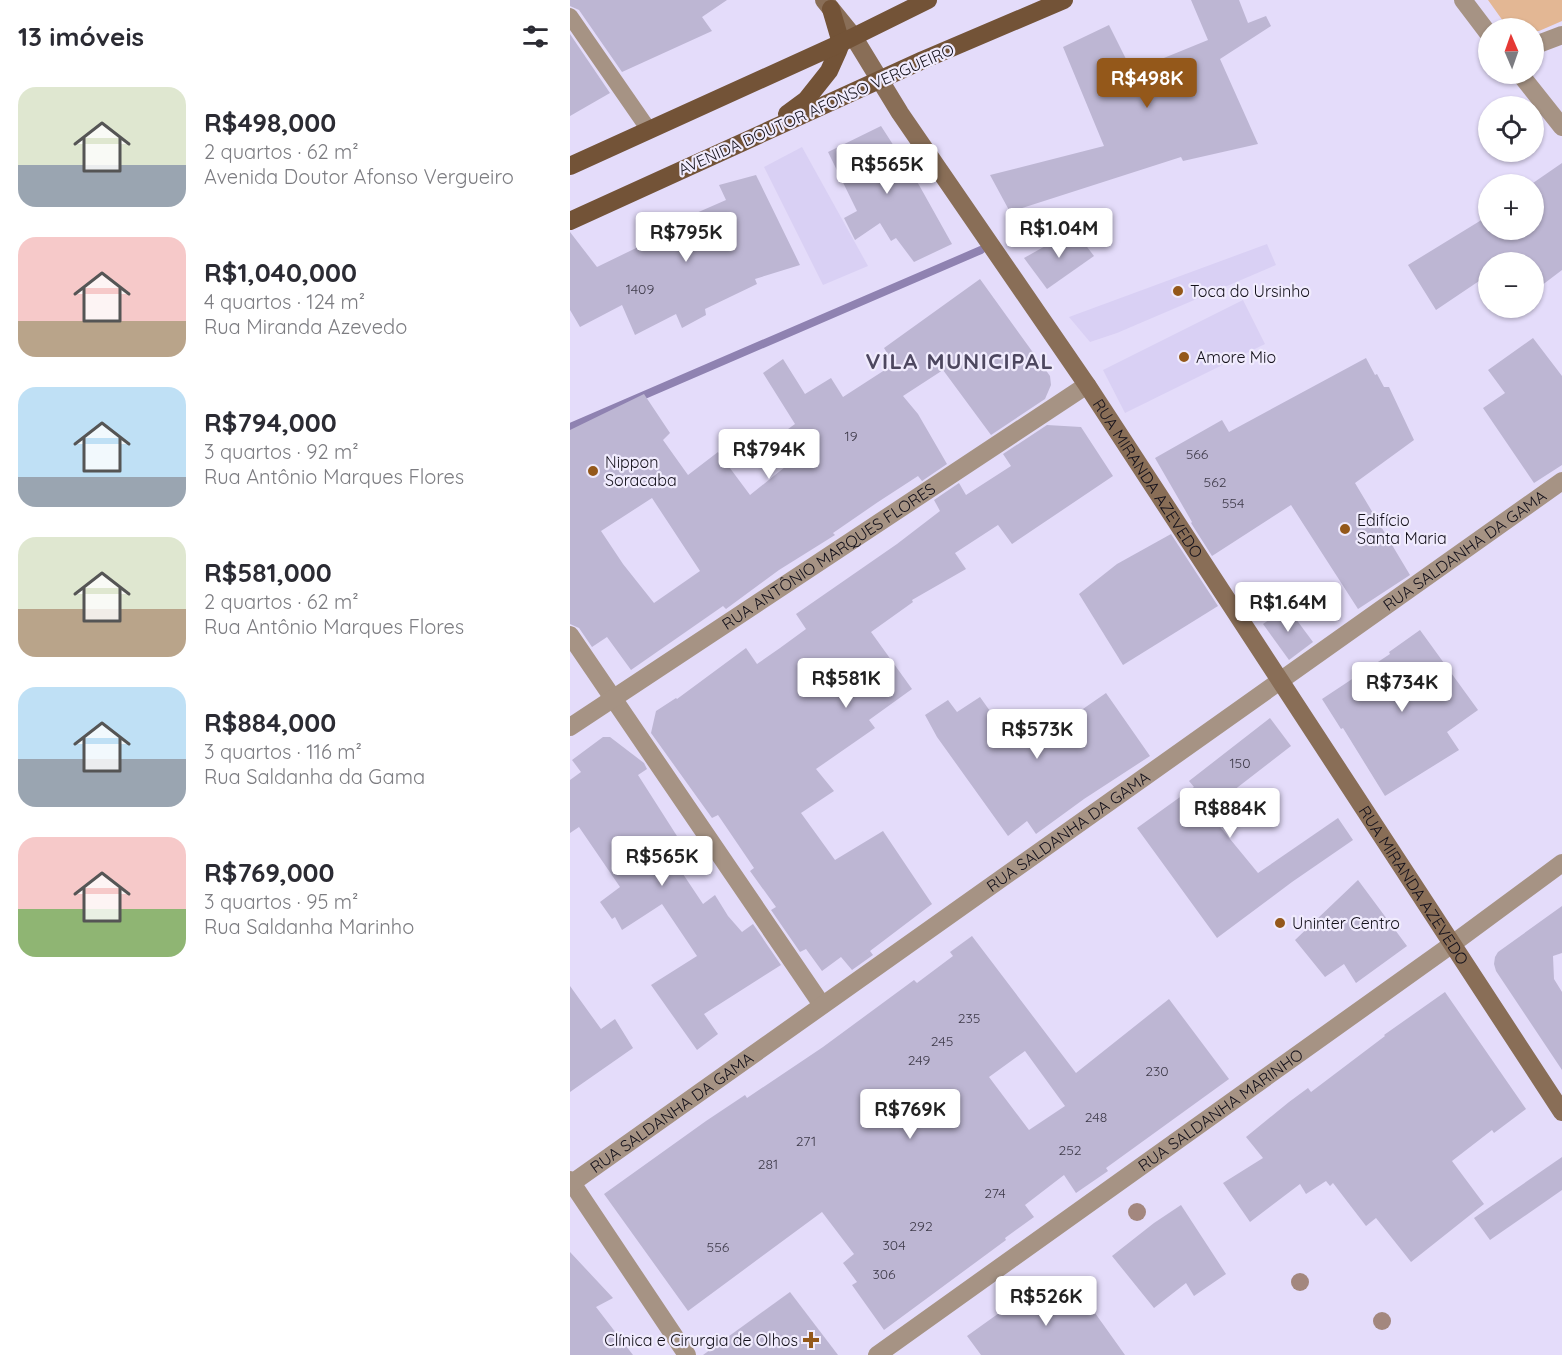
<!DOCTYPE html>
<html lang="pt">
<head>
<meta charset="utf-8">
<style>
	:root { --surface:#fff; --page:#f2f2f3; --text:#2b2b33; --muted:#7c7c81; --accent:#94581a }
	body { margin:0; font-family:Quicksand,sans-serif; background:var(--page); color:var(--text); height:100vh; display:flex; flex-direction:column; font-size:22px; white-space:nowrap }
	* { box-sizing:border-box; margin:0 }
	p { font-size:20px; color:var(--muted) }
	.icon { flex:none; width:33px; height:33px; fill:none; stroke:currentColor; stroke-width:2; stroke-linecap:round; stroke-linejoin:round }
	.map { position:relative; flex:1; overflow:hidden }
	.drawer { display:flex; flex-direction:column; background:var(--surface); width:570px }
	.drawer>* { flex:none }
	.needle { width:39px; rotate:358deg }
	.buttons { position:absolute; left:908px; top:18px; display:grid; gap:12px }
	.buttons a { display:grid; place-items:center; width:66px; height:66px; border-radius:50%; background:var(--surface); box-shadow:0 2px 4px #0004; font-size:30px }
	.price { position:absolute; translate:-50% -51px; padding:0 14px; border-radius:6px; background:#fff; color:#222; font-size:20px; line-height:39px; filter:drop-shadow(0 2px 3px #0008) }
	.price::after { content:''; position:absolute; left:50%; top:36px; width:18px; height:14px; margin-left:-9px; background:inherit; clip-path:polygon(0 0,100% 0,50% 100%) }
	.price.current { background:var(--accent); color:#fff }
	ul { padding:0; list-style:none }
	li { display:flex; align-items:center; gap:18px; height:150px; padding:0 18px }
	li span { display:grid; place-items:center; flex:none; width:168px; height:120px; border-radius:18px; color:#555 }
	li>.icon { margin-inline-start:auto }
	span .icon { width:72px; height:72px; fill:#fffc; stroke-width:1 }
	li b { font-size:26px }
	h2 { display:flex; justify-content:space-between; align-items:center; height:72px; padding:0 18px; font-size:26px }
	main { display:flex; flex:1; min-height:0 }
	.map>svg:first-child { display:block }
</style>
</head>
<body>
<main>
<section class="drawer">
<h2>13 imóveis<svg class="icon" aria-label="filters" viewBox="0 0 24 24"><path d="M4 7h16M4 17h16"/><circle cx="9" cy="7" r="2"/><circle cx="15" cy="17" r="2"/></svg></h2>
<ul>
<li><span style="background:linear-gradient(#dfe7d0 65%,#9aa5b1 0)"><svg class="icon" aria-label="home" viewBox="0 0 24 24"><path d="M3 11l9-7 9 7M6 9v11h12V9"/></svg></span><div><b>R$498,000</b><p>2 quartos · 62 m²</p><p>Avenida Doutor Afonso Vergueiro</p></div></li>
<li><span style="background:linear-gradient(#f6c9c9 70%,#b9a48a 0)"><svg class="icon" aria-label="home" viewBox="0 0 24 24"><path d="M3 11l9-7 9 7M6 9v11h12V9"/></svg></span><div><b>R$1,040,000</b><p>4 quartos · 124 m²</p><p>Rua Miranda Azevedo</p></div></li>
<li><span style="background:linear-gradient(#bfe0f5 75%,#9aa5b1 0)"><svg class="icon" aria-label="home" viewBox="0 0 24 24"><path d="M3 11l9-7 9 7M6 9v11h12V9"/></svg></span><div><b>R$794,000</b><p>3 quartos · 92 m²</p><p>Rua Antônio Marques Flores</p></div></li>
<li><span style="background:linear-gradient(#dfe7d0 60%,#b9a48a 0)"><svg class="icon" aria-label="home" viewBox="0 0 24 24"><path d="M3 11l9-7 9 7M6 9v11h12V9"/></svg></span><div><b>R$581,000</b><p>2 quartos · 62 m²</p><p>Rua Antônio Marques Flores</p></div></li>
<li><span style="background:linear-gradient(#bfe0f5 60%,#9aa5b1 0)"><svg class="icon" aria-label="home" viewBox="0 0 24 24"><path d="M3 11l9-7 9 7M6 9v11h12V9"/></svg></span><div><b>R$884,000</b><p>3 quartos · 116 m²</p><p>Rua Saldanha da Gama</p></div></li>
<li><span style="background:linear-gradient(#f6c9c9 60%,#8fb573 0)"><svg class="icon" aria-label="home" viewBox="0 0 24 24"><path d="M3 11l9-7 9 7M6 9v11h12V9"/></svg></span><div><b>R$769,000</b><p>3 quartos · 95 m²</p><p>Rua Saldanha Marinho</p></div></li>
</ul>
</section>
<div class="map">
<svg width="992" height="1355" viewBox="0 0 992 1355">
	<rect width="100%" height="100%" fill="#e4dcfa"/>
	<g fill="#d9d0f4">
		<path d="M232 147 298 266 253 285 194 167Z"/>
		<path d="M697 244 706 265 547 333 520 342 499 317Z"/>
		<path d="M673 300 695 344 555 413 533 370Z"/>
	</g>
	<path fill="#e3b794" d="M918 0H992V21L969 31H963V28H938Z"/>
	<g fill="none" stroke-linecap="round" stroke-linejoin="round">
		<path stroke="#8f82b1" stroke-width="8" d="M0 427 411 250"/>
	</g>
	<g fill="#bdb6d3" fill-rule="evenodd">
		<path d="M0 0H157L132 17 142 31 52 72 9 10 0 6Z"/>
		<path d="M621 0H669L678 23 696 16 701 26 650 59 688 144 613 161 611 157 440 212 420 175 534 146 493 47 539 25 562 71 638 40Z"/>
		<path d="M0 34 40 93 0 116Z"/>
		<path d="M311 126 349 185 382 244 344 262 326 238 321 241 310 223 285 240 274 218 287 211 258 152Z"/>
		<path d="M992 163V270L963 292V262H918V275L866 310 838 265 918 216V230H963V183Z"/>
		<path d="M186 175 230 265 185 279 187 284 135 309 136 315 112 328 106 314 65 335 52 305 10 327 0 310V232L27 267 95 234 92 228 156 200 149 185Z"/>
		<path d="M504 230 524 256 477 289 454 258Z"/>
		<path d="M410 279 480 376 481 385 475 399 421 435 373 370 333 396 348 414 377 464 352 481 348 476 308 502 263 533 265 535 209 570 156 609 153 606 61 670 37 637 22 647 9 628 0 624V430L74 394 100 433 93 440 118 475 148 452 180 495 215 467 196 445 225 424 193 373 213 359 235 394 261 378 273 397 324 364 314 348ZM82 498 130 571 84 603 53 564 31 531Z"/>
		<path d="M963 338 992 376V465L964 483 913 408 935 393 918 370Z"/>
		<path d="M796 358 805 375 807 374 814 387H819L844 440 785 483 840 575 788 609 721 505 642 556 621 523 622 522 585 458 652 420 659 432Z"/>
		<path d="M477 425 511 427 543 476 442 544 428 525 385 553 396 569 342 600 343 602 301 632 342 689 299 720 305 728 246 769 264 791 231 813 265 860 313 831 362 904 300 951 303 955 282 970 271 957 252 971 236 949 230 952 201 910 206 907 180 871 184 868 148 815 142 818 81 733 86 711 106 698 107 699 176 648 187 664 210 648 236 629 226 614 327 544 370 511 364 500 389 483 396 495 441 466 433 454Z"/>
		<path d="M601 534 648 606 553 665 509 594 547 564Z"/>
		<path d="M717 607 743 642 719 660 693 624Z"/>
		<path d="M850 630 908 710 877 732 889 750 815 796 773 728 771 729 752 699 820 654 819 652Z"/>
		<path d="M536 693 580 756 514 799 466 834 457 821 438 836 367 737 355 715 378 700 387 712 410 697 442 742 463 725 471 738Z"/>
		<path d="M700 718 721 746 637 811 688 873 768 818 783 840 722 882 647 938 567 828 624 787 619 781Z"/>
		<path d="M33 737H40L74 763 77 769 68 775 121 858 109 868 133 904 145 895 158 916 172 932 183 924 211 965 134 1014 148 1034 127 1050 81 985 127 956 92 904 52 930 45 917 42 919 30 902 50 887 9 827 0 833V780L11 772 2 760Z"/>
		<path d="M788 880 837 946 786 983 774 964 755 977 725 940Z"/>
		<path d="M992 906V953L983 956 984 979 992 992V1070L926 971 924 964 925 957 928 952Z"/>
		<path d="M402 936 506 1073 599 999 659 1079 536 1168 538 1171 506 1193 494 1175 455 1205 464 1217 435 1238 436 1240 314 1330 282 1285 287 1282 273 1263 284 1254 252 1212 118 1311 34 1194 136 1121 175 1095 177 1098 253 1047 344 980 347 983 383 956 380 952ZM455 1051 495 1106 459 1130 419 1077Z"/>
		<path d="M0 986 31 1029 45 1019 63 1048 0 1092Z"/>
		<path d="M875 992 956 1109 924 1133 922 1130 882 1161 914 1204 841 1262 806 1218 796 1226 763 1183 760 1186 756 1181 736 1194 730 1184 680 1222 653 1183 693 1158 676 1137 719 1102 738 1088 741 1092 815 1036 814 1035Z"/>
		<path d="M992 1157V1190L920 1240 904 1218Z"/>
		<path d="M611 1205 656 1274 624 1296 616 1283 584 1308 542 1256 584 1223Z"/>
		<path d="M0 1252 43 1298 26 1307 63 1355H0Z"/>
		<path d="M500 1278 555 1355H411L397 1336 464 1288 471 1298Z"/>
		<path d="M220 1292 268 1355H133Z"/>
	</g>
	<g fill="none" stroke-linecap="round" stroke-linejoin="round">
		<path stroke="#a69384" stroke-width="16" d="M0 16 79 130"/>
		<g stroke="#a69384" stroke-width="18">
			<path d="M893 0 918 33"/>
			<path d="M963 46 992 35"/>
			<path d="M950 74 992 127"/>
			<path d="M0 635 252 1005"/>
			<path id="s1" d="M0 727 517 385"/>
			<path d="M0 1180 117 1355"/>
			<path id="s2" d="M2 1183 992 481"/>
			<path id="s3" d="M307 1355 881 945 992 863"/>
		</g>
		<path stroke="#896e57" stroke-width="18" id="s4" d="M254 0 283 36 330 113 517 385 992 1112"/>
		<g stroke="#735337" stroke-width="18">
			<path d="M217 114 236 100 259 71 268 51 271 43 261 9"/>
			<path d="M0 166 271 43 358 0"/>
			<path d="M0 221 353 60 494 0"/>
		</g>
	</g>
	<g fill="#a3877e">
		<circle cx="567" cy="1212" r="9"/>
		<circle cx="730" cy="1282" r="9"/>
		<circle cx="812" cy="1321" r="9"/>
	</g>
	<g fill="#94581a" stroke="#f0ebfd" stroke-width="2">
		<circle cx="608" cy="291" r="6"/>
		<circle cx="614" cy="357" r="6"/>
		<circle cx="23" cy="471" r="6"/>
		<circle cx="775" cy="529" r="6"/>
		<circle cx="710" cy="923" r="6"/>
		<path d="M238 1331h6v6h6v6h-6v6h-6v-6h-6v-6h6z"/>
	</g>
	<g text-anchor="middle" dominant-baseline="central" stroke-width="4.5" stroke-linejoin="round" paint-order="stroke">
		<g font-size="14" fill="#3e3a49">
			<text x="70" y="289">1409</text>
			<text x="281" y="436">19</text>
			<text x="627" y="454">566</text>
			<text x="645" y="482">562</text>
			<text x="663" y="503">554</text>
			<text x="670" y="763">150</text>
			<text x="399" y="1018">235</text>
			<text x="372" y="1041">245</text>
			<text x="349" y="1060">249</text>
			<text x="587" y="1071">230</text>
			<text x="526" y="1117">248</text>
			<text x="236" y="1141">271</text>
			<text x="500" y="1150">252</text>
			<text x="198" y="1164">281</text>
			<text x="425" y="1193">274</text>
			<text x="351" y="1226">292</text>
			<text x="324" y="1245">304</text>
			<text x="148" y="1247">556</text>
			<text x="314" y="1274">306</text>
		</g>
		<g font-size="16" fill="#14111b" stroke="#f0ebfd">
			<text transform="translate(246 109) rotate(-24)">AVENIDA DOUTOR AFONSO VERGUEIRO</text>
			<text stroke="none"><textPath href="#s4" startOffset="578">RUA MIRANDA AZEVEDO</textPath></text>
			<text stroke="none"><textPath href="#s2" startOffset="1094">RUA SALDANHA DA GAMA</textPath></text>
			<text stroke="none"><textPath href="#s1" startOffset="310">RUA ANTÔNIO MARQUES FLORES</textPath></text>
			<text stroke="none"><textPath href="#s2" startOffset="608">RUA SALDANHA DA GAMA</textPath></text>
			<text stroke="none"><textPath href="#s4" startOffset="1064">RUA MIRANDA AZEVEDO</textPath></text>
			<text stroke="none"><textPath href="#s3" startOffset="422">RUA SALDANHA MARINHO</textPath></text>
			<text stroke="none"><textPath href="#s2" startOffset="122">RUA SALDANHA DA GAMA</textPath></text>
		</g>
		<g font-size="16" fill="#14111b" stroke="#f0ebfd" text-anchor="start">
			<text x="620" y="291">Toca do Ursinho</text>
			<text x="626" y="357">Amore Mio</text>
			<text x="35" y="462">Nippon<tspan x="35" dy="18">Soracaba</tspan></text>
			<text x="787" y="520">Edifício<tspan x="787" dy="18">Santa Maria</tspan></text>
			<text x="722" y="923">Uninter Centro</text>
			<text x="228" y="1340" text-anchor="end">Clínica e Cirurgia de Olhos</text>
		</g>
		<g font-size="22" font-weight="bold" letter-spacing="1.5" fill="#4d475f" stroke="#f0ebfd">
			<text x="390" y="361">VILA MUNICIPAL</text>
		</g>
	</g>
</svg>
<div class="buttons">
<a><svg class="needle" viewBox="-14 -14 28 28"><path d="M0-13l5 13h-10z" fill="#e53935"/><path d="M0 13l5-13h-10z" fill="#7c7c81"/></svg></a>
<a><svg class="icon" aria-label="locate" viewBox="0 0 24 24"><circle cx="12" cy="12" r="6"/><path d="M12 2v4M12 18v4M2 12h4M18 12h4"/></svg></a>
<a>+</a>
<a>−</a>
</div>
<b class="price current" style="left:577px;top:109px">R$498K</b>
<b class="price" style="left:317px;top:195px">R$565K</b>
<b class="price" style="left:489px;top:259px">R$1.04M</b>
<b class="price" style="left:116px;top:263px">R$795K</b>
<b class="price" style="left:199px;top:480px">R$794K</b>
<b class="price" style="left:718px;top:633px">R$1.64M</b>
<b class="price" style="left:276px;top:709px">R$581K</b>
<b class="price" style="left:832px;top:713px">R$734K</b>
<b class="price" style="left:467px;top:760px">R$573K</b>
<b class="price" style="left:660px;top:839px">R$884K</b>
<b class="price" style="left:92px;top:887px">R$565K</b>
<b class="price" style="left:340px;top:1140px">R$769K</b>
<b class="price" style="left:476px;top:1327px">R$526K</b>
</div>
</main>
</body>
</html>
